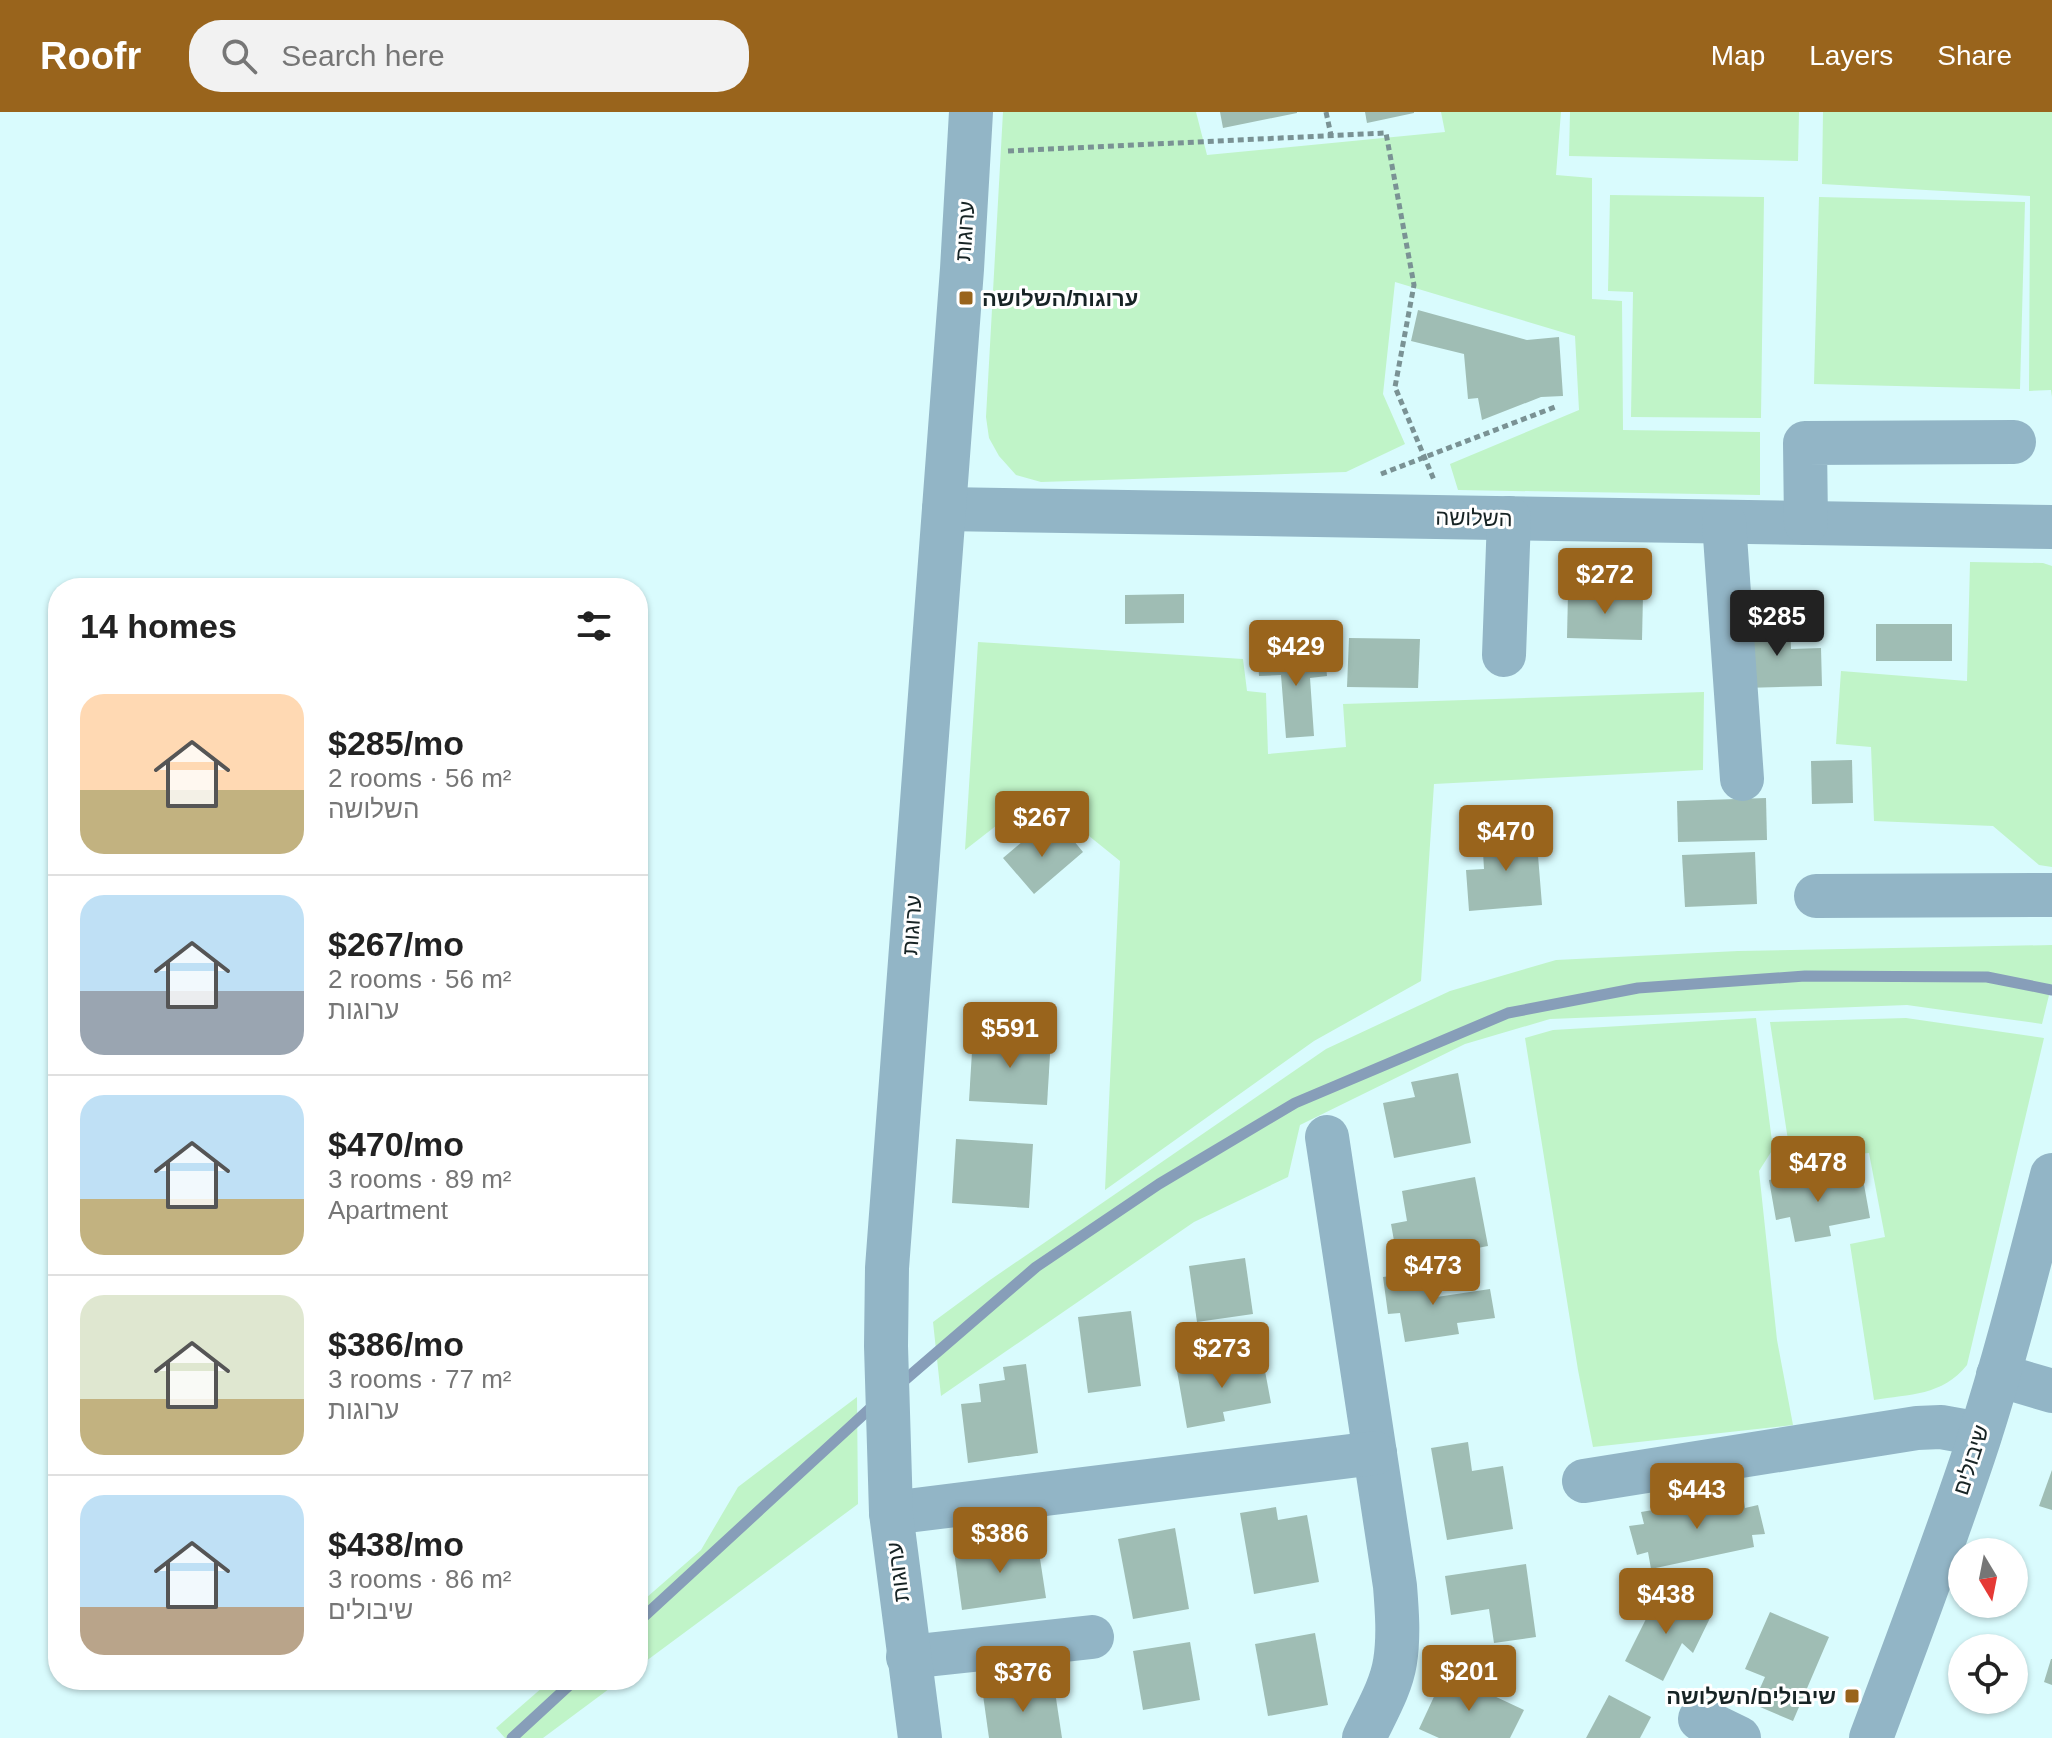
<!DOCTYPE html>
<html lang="en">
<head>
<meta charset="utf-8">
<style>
	:root { --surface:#fff; --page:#f2f2f2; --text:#222; --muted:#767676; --line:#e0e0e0; --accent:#99641c }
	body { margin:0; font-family:Arial,"Noto Sans Hebrew",sans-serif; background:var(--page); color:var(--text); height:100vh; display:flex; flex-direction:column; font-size:30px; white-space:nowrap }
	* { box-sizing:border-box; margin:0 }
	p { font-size:26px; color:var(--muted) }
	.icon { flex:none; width:44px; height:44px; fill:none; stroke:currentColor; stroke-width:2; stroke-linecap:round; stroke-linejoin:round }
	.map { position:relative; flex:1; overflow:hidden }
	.drawer { position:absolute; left:48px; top:466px; width:600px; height:1112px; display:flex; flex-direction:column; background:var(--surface); border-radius:32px; box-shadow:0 2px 6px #0004 }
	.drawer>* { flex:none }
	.needle { width:52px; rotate:170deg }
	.fabs { position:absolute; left:1948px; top:1426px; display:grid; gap:16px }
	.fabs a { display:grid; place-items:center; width:80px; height:80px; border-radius:50%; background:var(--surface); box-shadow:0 2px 6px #0004; font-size:40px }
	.price { position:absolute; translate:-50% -68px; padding:0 18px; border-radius:8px; background:var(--accent); color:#fff; font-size:26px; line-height:52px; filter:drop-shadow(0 2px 4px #0008) }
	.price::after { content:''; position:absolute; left:50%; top:48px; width:24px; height:18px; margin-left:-12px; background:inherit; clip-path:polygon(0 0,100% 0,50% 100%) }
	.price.current { background:#222; color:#fff }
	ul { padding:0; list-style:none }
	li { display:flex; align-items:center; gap:24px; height:200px; padding:0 32px }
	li+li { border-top:2px solid var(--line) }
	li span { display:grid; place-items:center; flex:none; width:224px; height:160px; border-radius:24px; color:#555 }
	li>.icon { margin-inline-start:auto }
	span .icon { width:96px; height:96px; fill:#fffc; stroke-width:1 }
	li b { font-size:34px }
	h2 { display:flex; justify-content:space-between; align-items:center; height:96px; padding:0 32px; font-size:34px }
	header { display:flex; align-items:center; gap:48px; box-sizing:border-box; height:112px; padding:0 40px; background:var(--accent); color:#fff }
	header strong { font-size:38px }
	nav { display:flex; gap:44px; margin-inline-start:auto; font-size:28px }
	.search { width:560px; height:72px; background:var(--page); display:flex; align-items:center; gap:20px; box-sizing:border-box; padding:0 28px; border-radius:32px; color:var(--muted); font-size:30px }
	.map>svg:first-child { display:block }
</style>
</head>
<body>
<header>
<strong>Roofr</strong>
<div class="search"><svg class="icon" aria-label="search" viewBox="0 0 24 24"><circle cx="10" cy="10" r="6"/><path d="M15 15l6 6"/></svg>Search here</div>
<nav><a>Map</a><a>Layers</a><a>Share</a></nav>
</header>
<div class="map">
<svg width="2052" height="1626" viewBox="0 0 2052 1626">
	<rect width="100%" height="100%" fill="#d9fbfd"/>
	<g fill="#c0f4c8">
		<path d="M1003 0H1196L1207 43 1445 20 1441 0H1561L1556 63 1592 66V187L1622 189 1623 318 1760 320V383L1458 378 1450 352 1579 298 1575 224 1395 170 1383 282 1405 332 1346 360 1041 370 1016 363 999 344 989 326 986 305Z"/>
		<path d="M1570 0H1799L1798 49 1569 44Z"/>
		<path d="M1823 0H2052V285L2051 278 2029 279 2030 84 1822 72Z"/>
		<path d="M1610 83 1764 85 1761 306 1631 305 1633 180 1608 179Z"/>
		<path d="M1819 85 2025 90 2020 277 1814 272Z"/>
		<path d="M1970 450 2043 451 2052 454V755L2039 753 1993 714 1874 709 1871 635 1836 632 1841 559 1967 569Z"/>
		<path d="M978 530 1243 547 1247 579 1266 581 1268 642 1346 635 1343 592 1704 580 1703 658 1434 672 1421 869 1314 929 1105 1078 1120 749 1037 682 965 738Z"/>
		<path d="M2052 833V871L2042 912 1907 893 1550 907 1465 932 1300 1013 1288 1065 1194 1110 941 1284 933 1210 990 1168 1326 937 1450 879 1556 848 1738 839Z"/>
		<path d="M1756 906 1773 1037 1759 1059 1777 1228 1793 1313 1593 1335 1578 1258 1525 926 1553 918Z"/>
		<path d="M1906 906 2044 926 1967 1253C1942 1284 1910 1282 1874 1288L1850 1132 1885 1125 1869 1041 1791 1048 1770 910Z"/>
		<path d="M857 1285 858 1392 638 1555V1493L701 1438 738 1375Z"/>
		<path d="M551 1568H621L543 1626H505L496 1616Z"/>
	</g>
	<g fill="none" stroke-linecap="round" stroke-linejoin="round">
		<g stroke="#879eb9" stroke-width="11">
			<path d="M899 1273 1036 1155 1159 1072 1295 991 1508 901 1638 876 1805 864 1987 865 2052 878"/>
			<path d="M638 1510 876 1291"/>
			<path d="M512 1626 575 1568"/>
		</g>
	</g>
	<g fill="#9fbdb4">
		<path d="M1220 0H1297V1L1223 16Z"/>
		<path d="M1365 0H1414V1L1367 11Z"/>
		<path d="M1418 198 1527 228 1559 225 1563 284 1541 285 1482 308 1478 286 1468 287 1464 242 1411 229Z"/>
		<path d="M1568 481 1643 483 1642 528 1567 526Z"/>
		<path d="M1184 482V511L1125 512V483Z"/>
		<path d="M1790 509 1791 537 1821 536 1822 574 1743 576 1741 510Z"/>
		<rect x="1876" y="512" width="76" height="37"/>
		<path d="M1349 526 1420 527 1418 576 1347 575Z"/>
		<path d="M1325 541 1327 564 1310 566 1314 624 1286 626 1281 563 1259 564 1258 546Z"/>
		<path d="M1852 648 1853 691 1812 692 1811 649Z"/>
		<path d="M1766 686 1767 728 1678 730 1677 689Z"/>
		<path d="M1064 717 1083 740 1034 782 1003 746 1036 718 1047 732Z"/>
		<path d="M1536 719 1542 793 1469 799 1466 758 1484 757 1482 723Z"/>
		<path d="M1755 740 1757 792 1685 795 1682 743Z"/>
		<path d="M973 923 1051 926 1047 993 969 989Z"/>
		<path d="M1458 961 1471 1031 1394 1046 1383 991 1415 985 1411 970Z"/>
		<path d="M956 1027 1033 1032 1029 1096 952 1091Z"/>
		<path d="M1820 1060 1822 1074 1863 1067 1870 1106 1829 1114 1831 1124 1795 1130 1790 1105 1776 1108 1769 1068Z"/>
		<path d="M1475 1065 1488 1134 1398 1151 1391 1112 1407 1109 1402 1079Z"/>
		<path d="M1245 1146 1253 1202 1197 1210 1189 1154Z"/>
		<path d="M1426 1159 1430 1186 1490 1177 1495 1206 1457 1211 1459 1222 1405 1230 1400 1201 1388 1202 1383 1165Z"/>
		<path d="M1131 1199 1141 1274 1088 1281 1078 1205Z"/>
		<path d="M1262 1243 1271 1291 1223 1300 1225 1309 1187 1316 1177 1259Z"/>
		<path d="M1026 1252 1038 1341 968 1351 961 1292 981 1290 979 1272 1005 1268 1003 1255Z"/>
		<path d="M1468 1330 1472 1359 1503 1354 1513 1417 1447 1428 1431 1336Z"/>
		<path d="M2052 1358V1398L2039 1394Z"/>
		<path d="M1743 1383 1745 1396 1758 1393 1765 1422 1752 1423 1754 1435 1651 1457 1648 1440 1637 1443 1629 1414 1644 1412 1641 1400Z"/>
		<path d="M1276 1395 1278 1408 1307 1403 1319 1470 1254 1482 1240 1401Z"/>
		<path d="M1175 1416 1189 1497 1133 1507 1118 1427Z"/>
		<path d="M1037 1427 1046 1486 962 1498 954 1439Z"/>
		<path d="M1526 1452 1536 1525 1494 1531 1489 1497 1451 1503 1445 1464Z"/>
		<path d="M1659 1481 1710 1506 1693 1541 1682 1531 1663 1569 1625 1549Z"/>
		<path d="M1770 1500 1829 1525 1793 1609 1753 1592 1765 1565 1745 1557Z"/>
		<path d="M1315 1521 1328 1593 1268 1604 1255 1532Z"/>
		<path d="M1190 1530 1200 1588 1143 1598 1133 1539Z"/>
		<path d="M2051 1547H2052V1573L2044 1570Z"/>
		<path d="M1445 1561 1524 1598 1510 1626H1439L1419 1617Z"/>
		<path d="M1054 1573 1062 1626H989L983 1583Z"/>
		<path d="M1609 1583 1651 1605 1640 1626H1586Z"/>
	</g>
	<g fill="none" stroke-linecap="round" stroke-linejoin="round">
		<g stroke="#7a9294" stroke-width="5" stroke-dasharray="6 4" stroke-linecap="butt">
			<path d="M1326 0 1331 23"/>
			<path d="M1008 39 1386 21 1414 173 1395 275 1434 368"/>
			<path d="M1381 362 1555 295"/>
		</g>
		<g stroke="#92b5c6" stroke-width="44">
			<path d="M944 397 2052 415"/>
			<path d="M1724 410 1742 667"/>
			<path d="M1806 411 1805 331 2014 330"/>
			<path d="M1504 543 1509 406"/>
			<path d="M1816 784 2052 783"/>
			<path d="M1327 1025 1395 1474C1397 1499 1399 1525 1395 1550 1391 1576 1375 1602 1364 1626"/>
			<path d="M1998 1263 2052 1279"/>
			<path d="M1584 1369 1917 1316 1941 1315 1980 1322"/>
			<path d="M891 1401 1375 1341"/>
			<path d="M908 1545 1092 1525"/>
			<path d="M1700 1607 1739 1626"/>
			<path d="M920 1626 891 1401 886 1234 887 1156 962 157 971 0"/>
			<path d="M1871 1626C1908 1527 1946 1428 1979 1327 2007 1240 2029 1151 2052 1063"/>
		</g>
	</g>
	<g fill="#99641c" stroke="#fff" stroke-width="3">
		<rect x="958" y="178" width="16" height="16" rx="4"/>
		<rect x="1844" y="1576" width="16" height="16" rx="4"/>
	</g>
	<g text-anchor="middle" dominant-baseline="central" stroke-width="6" stroke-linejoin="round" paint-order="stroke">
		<g font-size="22" fill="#172425" stroke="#fff">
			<text transform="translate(965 119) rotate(-86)">ערוגות</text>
			<text transform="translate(1474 406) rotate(1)">השלושה</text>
			<text transform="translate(912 813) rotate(-86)">ערוגות</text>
			<text transform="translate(1971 1348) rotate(-72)">שיבולים</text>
			<text transform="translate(898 1460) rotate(-97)">ערוגות</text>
		</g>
		<g font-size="22" font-weight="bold" fill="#172425" stroke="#fff" text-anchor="start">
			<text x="982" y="186">ערוגות/השלושה</text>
			<text x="1836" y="1584" text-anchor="end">שיבולים/השלושה</text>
		</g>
	</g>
</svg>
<div class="fabs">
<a><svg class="needle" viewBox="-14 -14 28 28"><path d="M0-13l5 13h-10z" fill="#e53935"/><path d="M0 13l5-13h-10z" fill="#767676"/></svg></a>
<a><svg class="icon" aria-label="locate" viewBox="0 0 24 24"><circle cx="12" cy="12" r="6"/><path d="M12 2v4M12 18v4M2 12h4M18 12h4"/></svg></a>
</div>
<b class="price" style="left:1605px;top:504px">$272</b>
<b class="price current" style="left:1777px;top:546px">$285</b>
<b class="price" style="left:1296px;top:576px">$429</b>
<b class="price" style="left:1042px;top:747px">$267</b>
<b class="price" style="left:1506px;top:761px">$470</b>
<b class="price" style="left:1010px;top:958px">$591</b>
<b class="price" style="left:1818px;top:1092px">$478</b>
<b class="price" style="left:1433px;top:1195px">$473</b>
<b class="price" style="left:1222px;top:1278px">$273</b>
<b class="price" style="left:1697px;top:1419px">$443</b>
<b class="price" style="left:1000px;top:1463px">$386</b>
<b class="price" style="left:1666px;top:1524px">$438</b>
<b class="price" style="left:1469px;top:1601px">$201</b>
<b class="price" style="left:1023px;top:1602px">$376</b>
<section class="drawer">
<h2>14 homes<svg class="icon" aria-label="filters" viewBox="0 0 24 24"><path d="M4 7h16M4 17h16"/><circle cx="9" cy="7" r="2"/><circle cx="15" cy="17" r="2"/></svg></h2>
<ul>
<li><span style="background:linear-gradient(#ffd9b3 60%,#c2b280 0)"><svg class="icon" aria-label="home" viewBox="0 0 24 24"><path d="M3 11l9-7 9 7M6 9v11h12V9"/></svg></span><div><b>$285/mo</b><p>2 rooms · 56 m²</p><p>השלושה</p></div></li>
<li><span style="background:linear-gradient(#bfe0f5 60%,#9aa5b1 0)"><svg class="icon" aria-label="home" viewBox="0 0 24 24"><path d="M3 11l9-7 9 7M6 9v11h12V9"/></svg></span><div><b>$267/mo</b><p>2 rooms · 56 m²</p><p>ערוגות</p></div></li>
<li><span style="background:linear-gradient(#bfe0f5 65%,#c2b280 0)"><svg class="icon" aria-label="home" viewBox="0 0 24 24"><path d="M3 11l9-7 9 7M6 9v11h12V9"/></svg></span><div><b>$470/mo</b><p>3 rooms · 89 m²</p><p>Apartment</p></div></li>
<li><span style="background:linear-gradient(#dfe7d0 65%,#c2b280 0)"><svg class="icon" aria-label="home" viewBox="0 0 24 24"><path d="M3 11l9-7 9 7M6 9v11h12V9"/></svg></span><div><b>$386/mo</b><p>3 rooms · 77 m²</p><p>ערוגות</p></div></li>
<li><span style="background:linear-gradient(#bfe0f5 70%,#b9a48a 0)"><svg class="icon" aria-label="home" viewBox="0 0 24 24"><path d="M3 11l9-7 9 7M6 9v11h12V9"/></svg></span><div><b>$438/mo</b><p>3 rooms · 86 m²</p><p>שיבולים</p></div></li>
</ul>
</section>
</div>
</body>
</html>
